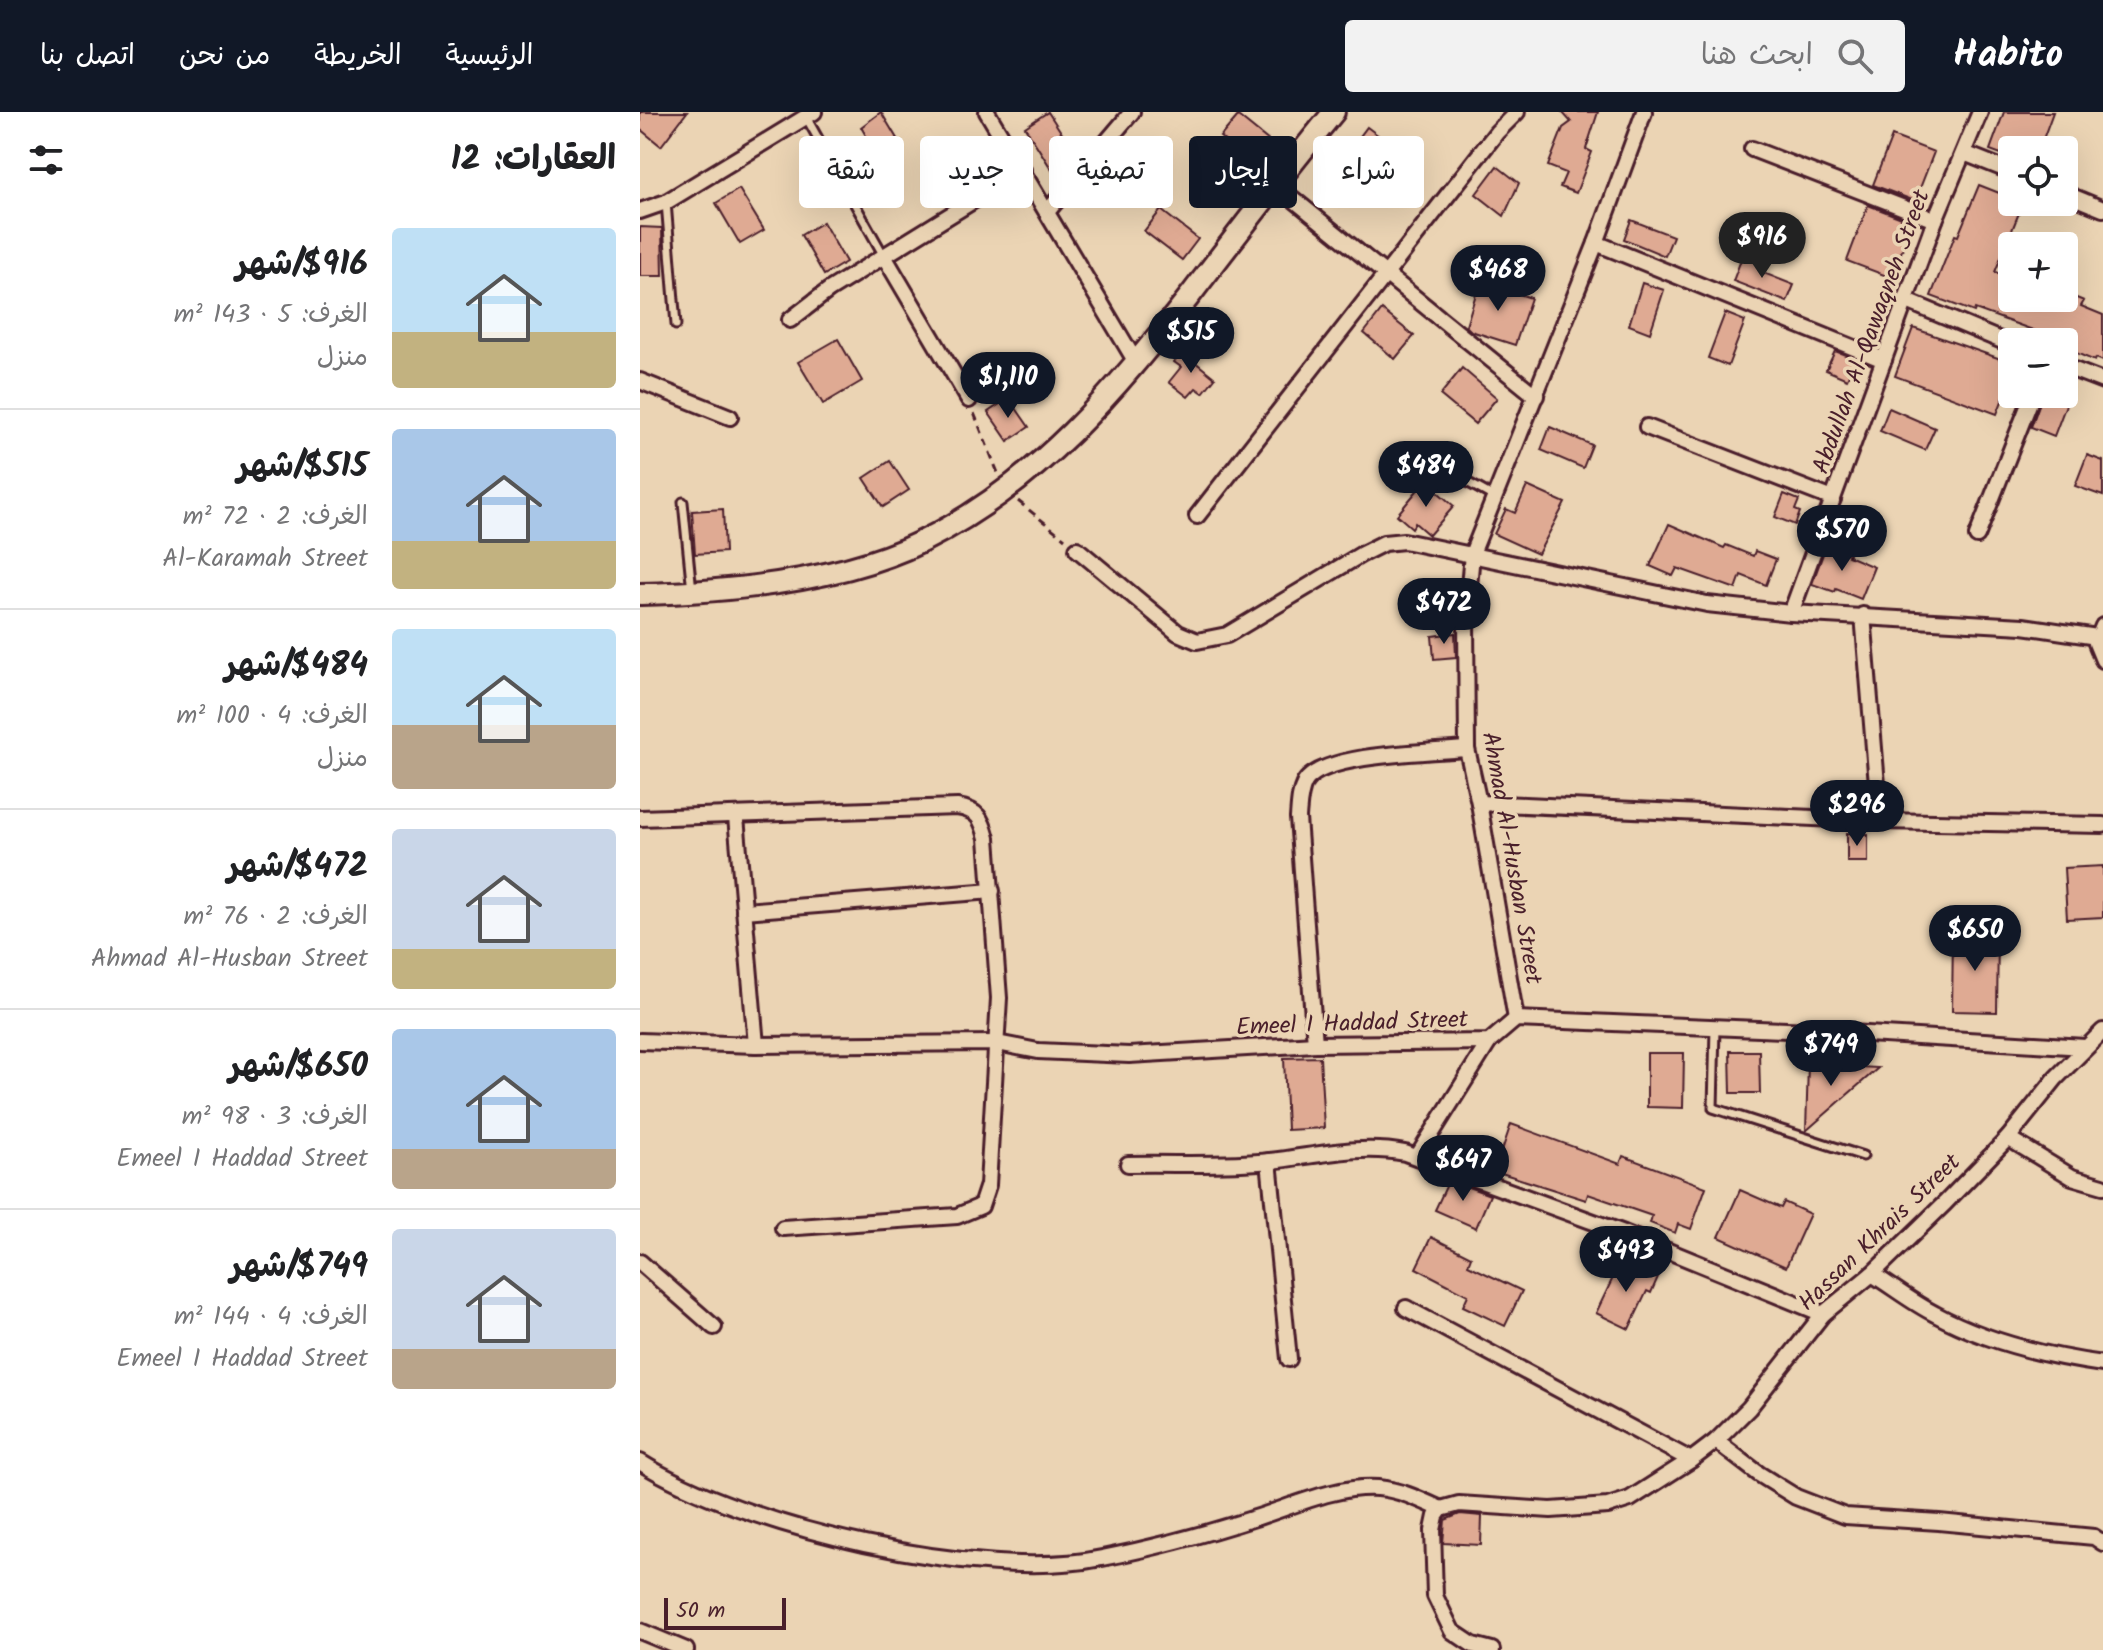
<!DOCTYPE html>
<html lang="ar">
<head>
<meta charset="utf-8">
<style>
	:root { --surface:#fff; --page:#f2f2f2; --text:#202124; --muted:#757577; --line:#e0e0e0; --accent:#111827 }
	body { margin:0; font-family:Kalam,"Playpen Sans Arabic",sans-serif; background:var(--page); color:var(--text); direction:rtl; height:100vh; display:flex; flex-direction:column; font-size:30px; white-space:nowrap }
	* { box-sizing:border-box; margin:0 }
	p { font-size:26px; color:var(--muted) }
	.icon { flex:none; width:44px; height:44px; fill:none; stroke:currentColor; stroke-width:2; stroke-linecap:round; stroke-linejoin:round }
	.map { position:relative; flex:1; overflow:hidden; direction:ltr }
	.sheet { display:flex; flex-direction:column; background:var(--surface); width:640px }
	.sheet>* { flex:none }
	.top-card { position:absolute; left:24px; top:24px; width:760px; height:72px; direction:rtl; display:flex; gap:16px }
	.fabs { position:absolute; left:1358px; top:24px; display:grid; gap:16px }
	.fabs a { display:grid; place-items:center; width:80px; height:80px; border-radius:8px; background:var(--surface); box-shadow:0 8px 32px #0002; font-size:40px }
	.scale { position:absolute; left:24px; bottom:20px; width:122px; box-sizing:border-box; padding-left:8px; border:4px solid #4a1f2b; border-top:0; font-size:22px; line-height:28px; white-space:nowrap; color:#4a1f2b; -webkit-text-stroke:6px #ebd4b4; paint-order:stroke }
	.price { position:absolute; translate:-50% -68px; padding:0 18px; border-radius:28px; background:var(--accent); color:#fff; font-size:26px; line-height:52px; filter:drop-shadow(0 2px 4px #0008) }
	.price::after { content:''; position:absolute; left:50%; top:48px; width:24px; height:18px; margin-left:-12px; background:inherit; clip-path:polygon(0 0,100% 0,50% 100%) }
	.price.on { background:#222; color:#fff }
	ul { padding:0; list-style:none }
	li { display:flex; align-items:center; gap:24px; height:200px; padding:0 24px }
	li+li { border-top:2px solid var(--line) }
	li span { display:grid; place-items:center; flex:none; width:224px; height:160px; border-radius:8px; color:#555 }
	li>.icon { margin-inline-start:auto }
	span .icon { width:96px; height:96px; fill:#fffc; stroke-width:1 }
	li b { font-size:34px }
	h2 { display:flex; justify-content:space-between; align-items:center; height:96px; padding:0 24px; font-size:34px }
	.tag { padding:0 28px; border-radius:8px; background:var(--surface); box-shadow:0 8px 32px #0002; font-size:28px; line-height:72px }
	.tag.on { background:var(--accent); color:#fff }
	header { display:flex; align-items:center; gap:48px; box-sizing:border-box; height:112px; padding:0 40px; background:var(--accent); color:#fff }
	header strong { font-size:38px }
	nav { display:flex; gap:44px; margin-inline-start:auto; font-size:28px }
	.search { width:560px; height:72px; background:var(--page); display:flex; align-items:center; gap:20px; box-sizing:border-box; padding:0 28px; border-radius:8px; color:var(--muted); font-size:30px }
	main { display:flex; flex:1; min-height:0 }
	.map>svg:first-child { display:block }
</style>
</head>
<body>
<header>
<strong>Habito</strong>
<div class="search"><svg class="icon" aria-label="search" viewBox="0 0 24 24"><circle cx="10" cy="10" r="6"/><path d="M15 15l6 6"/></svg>ابحث هنا</div>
<nav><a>الرئيسية</a><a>الخريطة</a><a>من نحن</a><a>اتصل بنا</a></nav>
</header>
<main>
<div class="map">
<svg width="1463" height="1538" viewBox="0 0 1463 1538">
	<rect width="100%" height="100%" fill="#ebd4b4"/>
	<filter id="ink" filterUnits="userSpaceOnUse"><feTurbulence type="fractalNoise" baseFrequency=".0125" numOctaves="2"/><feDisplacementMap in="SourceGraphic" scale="16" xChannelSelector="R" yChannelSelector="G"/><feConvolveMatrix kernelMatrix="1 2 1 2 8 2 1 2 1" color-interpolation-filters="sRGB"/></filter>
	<g filter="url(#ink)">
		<g fill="#dfaa93" stroke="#4a1f2b" stroke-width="2">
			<path d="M0 0H47L21 34 0 17Z"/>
			<path d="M241 0 262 35 240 48 221 15Z"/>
			<path d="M408 0 436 43 412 58 385 15Z"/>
			<path d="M922 0H958L946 37 952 40 936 81 920 75 926 61 908 54 923 16 931 10Z"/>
			<path d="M1364 0H1413L1399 38H1372V46L1350 38Z"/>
			<path d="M598 4 635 34 617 56 580 25Z"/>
			<path d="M727 15 755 36 734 64 706 43Z"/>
			<path d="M1252 24 1294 40 1275 89 1233 73Z"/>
			<path d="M343 38 359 61 308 93 293 68Z"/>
			<path d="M857 54 879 71 864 104 836 82Z"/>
			<path d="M1339 73 1372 86V90L1383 91 1355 160 1372 167V186H1424V181L1444 189 1441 194 1463 203V249L1456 246 1455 249 1429 238 1430 235 1424 233V230H1417L1401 221 1335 197 1334 200 1291 184 1315 123 1318 124Z"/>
			<path d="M99 77 124 118 100 132 76 91Z"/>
			<path d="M1228 93 1272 110 1252 166 1207 149Z"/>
			<path d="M521 98 558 127 542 148 504 119Z"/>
			<path d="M991 108 1033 124 1025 144 984 127Z"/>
			<path d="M183 110 206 150 184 163 161 123Z"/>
			<path d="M0 115 22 116 23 164H0Z"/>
			<path d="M1102 145 1124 153 1121 160 1154 173 1147 190 1093 169Z"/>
			<path d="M840 169 891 186 875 233 831 219 826 214Z"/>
			<path d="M1002 171 1024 178 1010 221 989 213Z"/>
			<path d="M742 198 774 224 755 247 724 221Z"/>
			<path d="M1085 201 1105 209 1088 254 1068 246Z"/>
			<path d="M1273 216 1372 251V263L1357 302 1255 264Z"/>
			<path d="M198 227 222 269 183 292 158 250Z"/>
			<path d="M546 235 557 244 554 249 575 266 563 281 556 276 548 285 529 270 541 255 534 250Z"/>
			<path d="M1195 239 1216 247 1207 267 1186 258Z"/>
			<path d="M822 256 857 286 835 312 800 283Z"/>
			<path d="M1403 282H1430L1414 324 1391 315Z"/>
			<path d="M369 286 389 315 368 329 348 300Z"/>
			<path d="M1249 296 1295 316 1285 338 1240 319Z"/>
			<path d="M910 315 952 333 943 356 901 338Z"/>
			<path d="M1447 343 1463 349V384L1435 374Z"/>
			<path d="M250 349 269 378 243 395 224 366Z"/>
			<path d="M785 369 814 394 789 423 775 411 772 416 757 403Z"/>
			<path d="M887 374 925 391 898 442 854 422 866 397 875 401Z"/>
			<path d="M1144 382 1159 388 1155 398 1160 400 1155 413 1135 405Z"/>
			<path d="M83 397 85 440 55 442 52 399Z"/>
			<path d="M1029 412 1084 436 1086 433 1113 444 1115 439 1136 447 1126 473 1101 463 1096 477 1037 456 1033 464 1010 454Z"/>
			<path d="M1186 434 1209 442 1208 444 1234 455 1221 487 1196 477 1195 480 1172 472Z"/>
			<path d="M815 521 816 545 794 547 792 524Z"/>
			<path d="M1207 721 1228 722V750H1207Z"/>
			<path d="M1463 754V805L1427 807 1424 756Z"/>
			<path d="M1313 822 1358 823 1357 900 1312 899Z"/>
			<path d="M1090 939H1119L1120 981H1091Z"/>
			<path d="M1007 941H1044L1043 996 1007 995Z"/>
			<path d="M680 945 684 1016 647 1018 644 946Z"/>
			<path d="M1168 952 1238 956 1166 1019Z"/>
			<path d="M871 1012 980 1052 983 1044 1066 1075 1051 1117 1038 1112 1035 1121 1010 1111 1012 1104 948 1082 946 1088 855 1059Z"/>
			<path d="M809 1068 850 1083 836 1116 795 1098Z"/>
			<path d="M1100 1078 1141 1096 1144 1090 1170 1102 1146 1155 1079 1125Z"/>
			<path d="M791 1125 831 1145 828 1153 882 1179 865 1214 823 1194 828 1183 776 1156Z"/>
			<path d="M982 1147 1018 1165 1011 1181 1007 1179 989 1217 956 1201Z"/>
			<path d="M820 1402 842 1404 841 1433 803 1431 805 1408Z"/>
		</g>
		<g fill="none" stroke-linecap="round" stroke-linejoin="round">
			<defs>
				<g id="lane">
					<path d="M166 5 244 144"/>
					<path d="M26 90 36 213"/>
					<path d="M768 346 787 348 854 385"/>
					<path d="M43 390 52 479"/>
					<path d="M1075 916 1073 996 1223 1044"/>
				</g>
				<g id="street">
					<path d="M347 0 497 252"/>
					<path d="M1112 37 1295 108"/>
					<path d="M1324 41 1372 60"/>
					<path d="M636 73 896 284"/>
					<path d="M1424 81 1463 97"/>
					<path d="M0 99 26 90 174 0"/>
					<path d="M407 100 492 0"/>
					<path d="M956 131 1244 248"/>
					<path d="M244 144 329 288"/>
					<path d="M1267 189 1372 233"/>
					<path d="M150 208 189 178 383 58"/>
					<path d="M1424 254 1463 269"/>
					<path d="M0 269 90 305"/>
					<path d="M1007 315 1193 387"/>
					<path d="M557 404 857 20 877 0"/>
					<path d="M1337 424 1393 282"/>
					<path d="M437 437 538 521 557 529 587 523 722 442 744 431 764 429 1067 492 1151 501 1383 514 1457 525"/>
					<path d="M1151 501 1295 108 1340 0"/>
					<path d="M1223 503 1240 709"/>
					<path d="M1463 514 1456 531 1463 548"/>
					<path d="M839 691 1240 709 1463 713"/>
					<path d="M96 705 116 933"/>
					<path d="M0 706 317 695C338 698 342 707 347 726L359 886 348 1073 341 1094 317 1104 143 1116"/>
					<path d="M104 799 352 779"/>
					<path d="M876 907 839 691 827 637 826 507 832 442 956 131 1004 0"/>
					<path d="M0 929 116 933 357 931 398 939 489 943 675 932 849 930 876 907 1194 920 1445 935"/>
					<path d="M675 932 658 706C659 694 659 681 665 670 683 641 792 640 827 637"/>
					<path d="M1368 1026 1432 1065 1463 1074"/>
					<path d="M777 1045 849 930"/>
					<path d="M629 1049 649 1247"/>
					<path d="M488 1052C535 1051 583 1054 630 1049 676 1044 719 1032 765 1041L984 1121 1183 1202"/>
					<path d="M0 1150 74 1215"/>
					<path d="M1232 1162C1253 1175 1273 1191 1295 1202 1347 1230 1405 1244 1463 1252"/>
					<path d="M766 1196 1051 1348"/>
					<path d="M1076 1329 1119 1362 1156 1385 1205 1404 1299 1410 1454 1425 1463 1431"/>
					<path d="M0 1350C104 1416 342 1471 462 1446 514 1436 565 1422 615 1406 653 1394 698 1373 738 1376 761 1378 781 1388 801 1397"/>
					<path d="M0 1519 46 1538"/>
					<path d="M852 1538 833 1533 812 1519 795 1484 793 1418 796 1404 801 1397 819 1392 911 1398 968 1394 990 1387 1051 1348 1076 1329 1109 1296 1183 1202 1232 1162 1305 1091 1368 1026 1416 966 1463 919"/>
				</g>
				<path id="secondary" d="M0 482C90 480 202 469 283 429 398 372 475 279 552 181 599 120 645 59 694 0"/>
			</defs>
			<use href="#lane" stroke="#4a1f2b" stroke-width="13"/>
			<use href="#street" stroke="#4a1f2b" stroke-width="20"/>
			<use href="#secondary" stroke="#4a1f2b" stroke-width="26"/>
			<g stroke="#4a1f2b" stroke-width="3" stroke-dasharray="8 6" stroke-linecap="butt">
				<path d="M334 301 358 361"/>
				<path d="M378 389 425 427"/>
			</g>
			<use href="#lane" stroke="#ebd4b4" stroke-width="7"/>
			<use href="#street" stroke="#ebd4b4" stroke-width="14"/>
			<use href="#secondary" stroke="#ebd4b4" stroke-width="20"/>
		</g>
	</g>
	<g text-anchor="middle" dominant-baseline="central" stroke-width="7" stroke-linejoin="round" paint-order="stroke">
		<g font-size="24" fill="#4a1f2b" stroke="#ebd4b4">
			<text transform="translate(1232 220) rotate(-70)">Abdullah Al-Qawaqneh Street</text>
			<text transform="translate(871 746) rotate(80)">Ahmad Al-Husban Street</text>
			<text transform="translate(712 912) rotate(-2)">Emeel I Haddad Street</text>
			<text transform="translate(1240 1121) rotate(-44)">Hassan Khrais Street</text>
		</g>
	</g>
</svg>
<div class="fabs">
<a><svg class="icon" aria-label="locate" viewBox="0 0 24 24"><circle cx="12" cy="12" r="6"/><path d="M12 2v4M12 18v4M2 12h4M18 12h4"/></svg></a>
<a>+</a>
<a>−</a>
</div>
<div class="scale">50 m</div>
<b class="price on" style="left:1122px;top:168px">$916</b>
<b class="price" style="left:858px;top:201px">$468</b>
<b class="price" style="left:551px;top:263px">$515</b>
<b class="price" style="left:368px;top:308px">$1,110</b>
<b class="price" style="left:786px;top:397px">$484</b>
<b class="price" style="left:1202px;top:461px">$570</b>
<b class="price" style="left:804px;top:534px">$472</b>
<b class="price" style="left:1217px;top:736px">$296</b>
<b class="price" style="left:1335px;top:861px">$650</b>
<b class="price" style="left:1191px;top:976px">$749</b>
<b class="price" style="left:823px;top:1091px">$647</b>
<b class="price" style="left:986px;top:1182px">$493</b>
<div class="top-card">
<a class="tag">شراء</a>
<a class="tag on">إيجار</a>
<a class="tag">تصفية</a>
<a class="tag">جديد</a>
<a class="tag">شقة</a>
</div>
</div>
<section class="sheet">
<h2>العقارات: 12<svg class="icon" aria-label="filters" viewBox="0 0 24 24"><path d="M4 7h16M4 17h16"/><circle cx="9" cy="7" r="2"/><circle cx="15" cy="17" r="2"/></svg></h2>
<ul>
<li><span style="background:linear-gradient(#bfe0f5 65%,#c2b280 0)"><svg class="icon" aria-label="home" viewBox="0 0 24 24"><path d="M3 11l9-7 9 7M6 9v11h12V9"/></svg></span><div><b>$916/شهر</b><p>الغرف: 5 · 143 m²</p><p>منزل</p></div></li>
<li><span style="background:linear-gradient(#a9c7e8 70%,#c2b280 0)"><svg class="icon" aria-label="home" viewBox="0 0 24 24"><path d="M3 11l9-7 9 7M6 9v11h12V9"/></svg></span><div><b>$515/شهر</b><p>الغرف: 2 · 72 m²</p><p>Al-Karamah Street</p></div></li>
<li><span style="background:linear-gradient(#bfe0f5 60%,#b9a48a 0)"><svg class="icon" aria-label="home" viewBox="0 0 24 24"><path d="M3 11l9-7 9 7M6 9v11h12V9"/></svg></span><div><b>$484/شهر</b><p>الغرف: 4 · 100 m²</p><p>منزل</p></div></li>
<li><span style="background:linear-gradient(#c9d6e8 75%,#c2b280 0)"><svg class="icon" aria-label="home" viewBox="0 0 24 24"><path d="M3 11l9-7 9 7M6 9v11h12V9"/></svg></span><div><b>$472/شهر</b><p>الغرف: 2 · 76 m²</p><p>Ahmad Al-Husban Street</p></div></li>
<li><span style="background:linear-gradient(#a9c7e8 75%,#b9a48a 0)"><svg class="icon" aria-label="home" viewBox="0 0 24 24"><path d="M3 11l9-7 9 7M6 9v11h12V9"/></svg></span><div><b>$650/شهر</b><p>الغرف: 3 · 98 m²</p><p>Emeel I Haddad Street</p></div></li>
<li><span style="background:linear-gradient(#c9d6e8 75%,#b9a48a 0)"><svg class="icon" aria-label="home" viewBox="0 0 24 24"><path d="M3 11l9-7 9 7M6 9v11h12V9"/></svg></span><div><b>$749/شهر</b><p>الغرف: 4 · 144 m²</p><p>Emeel I Haddad Street</p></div></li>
</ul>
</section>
</main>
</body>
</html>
